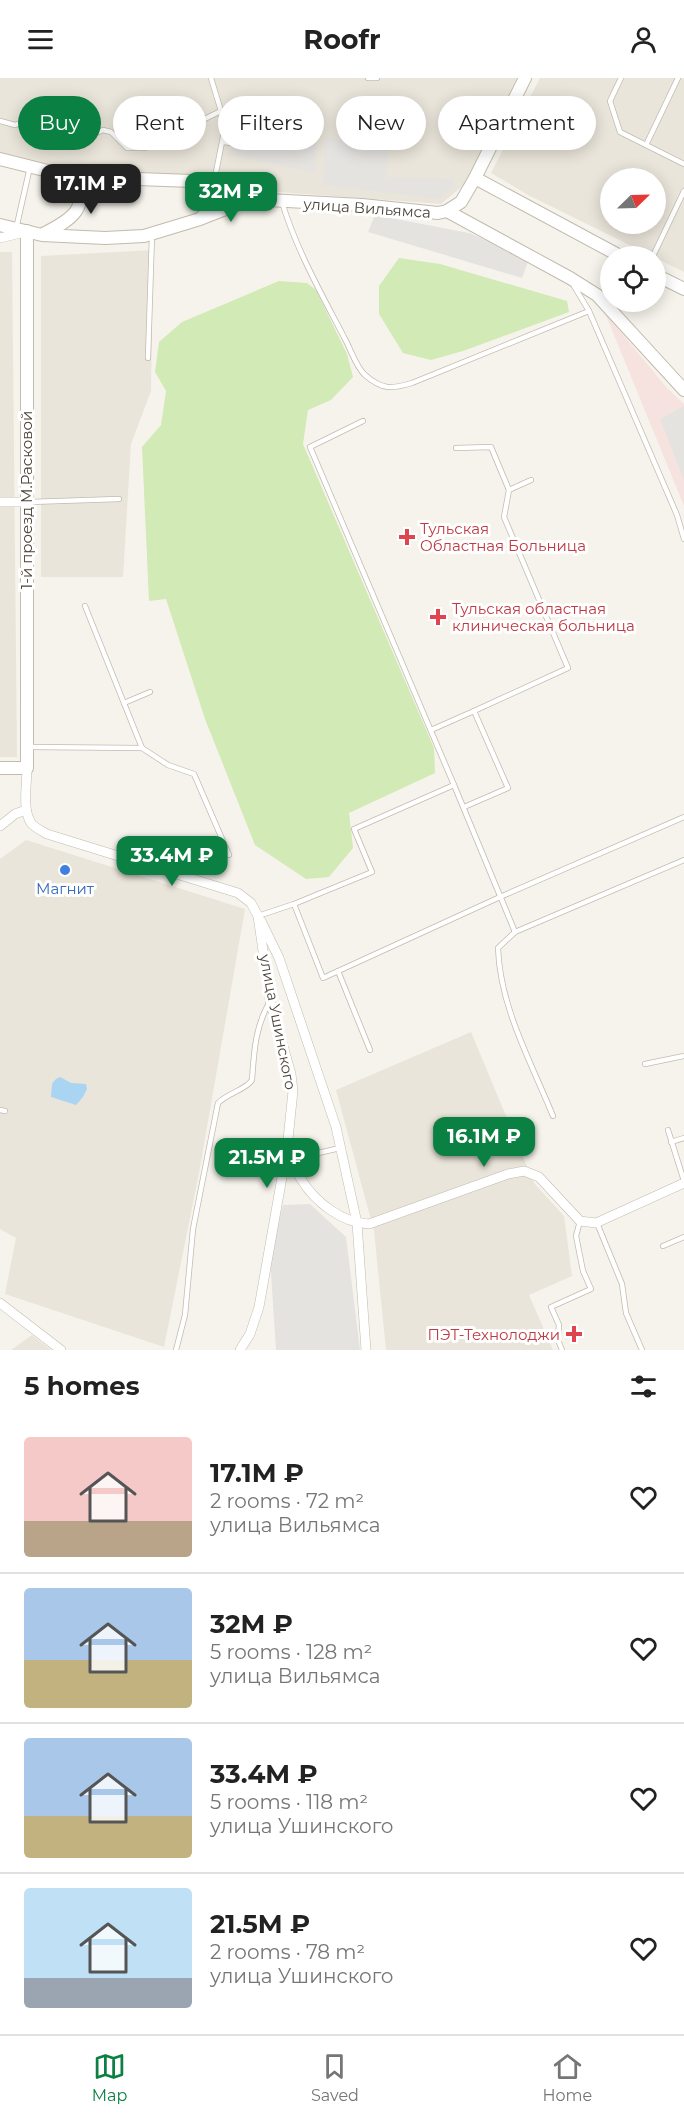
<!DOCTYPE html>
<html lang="en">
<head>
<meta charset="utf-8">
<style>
	:root { --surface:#fff; --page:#f6f6f6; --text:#222; --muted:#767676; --line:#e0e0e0; --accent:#0b8043 }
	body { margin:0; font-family:Montserrat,sans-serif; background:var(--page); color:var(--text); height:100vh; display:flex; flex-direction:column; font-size:22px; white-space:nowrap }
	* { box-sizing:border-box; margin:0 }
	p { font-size:20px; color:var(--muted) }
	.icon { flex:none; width:33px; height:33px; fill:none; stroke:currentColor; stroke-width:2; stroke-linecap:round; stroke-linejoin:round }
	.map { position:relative; height:1272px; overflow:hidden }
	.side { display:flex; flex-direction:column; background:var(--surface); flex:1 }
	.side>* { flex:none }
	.guide { position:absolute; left:18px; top:18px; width:648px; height:54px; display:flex; gap:12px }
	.needle { width:39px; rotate:67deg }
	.tools { position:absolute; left:600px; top:90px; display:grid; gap:12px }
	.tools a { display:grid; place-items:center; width:66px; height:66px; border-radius:50%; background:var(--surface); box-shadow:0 3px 15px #0003; font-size:30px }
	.price { position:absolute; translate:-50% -51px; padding:0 14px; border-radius:12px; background:var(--accent); color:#fff; font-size:20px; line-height:39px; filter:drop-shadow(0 2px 3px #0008) }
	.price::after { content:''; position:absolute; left:50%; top:36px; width:18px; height:14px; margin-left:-9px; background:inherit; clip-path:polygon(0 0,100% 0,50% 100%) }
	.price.selected { background:#222; color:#fff }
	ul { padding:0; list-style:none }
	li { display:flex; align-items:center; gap:18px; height:150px; padding:0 24px }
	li+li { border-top:2px solid var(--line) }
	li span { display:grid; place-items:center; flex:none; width:168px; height:120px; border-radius:6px; color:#555 }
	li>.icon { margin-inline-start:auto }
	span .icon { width:72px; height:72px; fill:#fffc; stroke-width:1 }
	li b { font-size:26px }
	h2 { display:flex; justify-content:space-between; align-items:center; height:72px; padding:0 24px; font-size:26px }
	.tag { padding:0 21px; border-radius:27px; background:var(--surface); box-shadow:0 3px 15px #0003; font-size:21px; line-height:54px }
	.tag.selected { background:var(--accent); color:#fff }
	header { display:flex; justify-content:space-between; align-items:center; height:78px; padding:0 24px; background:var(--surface); font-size:27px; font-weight:700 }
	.tab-bar { display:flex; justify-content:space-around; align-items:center; height:84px; border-top:2px solid var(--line); background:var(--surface); font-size:16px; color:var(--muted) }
	.tab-bar a { display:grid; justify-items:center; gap:3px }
	.tab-bar .selected { color:var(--accent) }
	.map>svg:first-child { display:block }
</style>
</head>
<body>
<header><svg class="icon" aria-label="menu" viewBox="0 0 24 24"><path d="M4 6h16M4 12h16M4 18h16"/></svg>Roofr<svg class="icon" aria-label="person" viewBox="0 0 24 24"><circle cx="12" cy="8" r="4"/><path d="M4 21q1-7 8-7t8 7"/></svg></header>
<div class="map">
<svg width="684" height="1272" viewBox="0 0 684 1272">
	<rect width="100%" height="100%" fill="#f6f3ec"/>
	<g fill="#eae5da" fill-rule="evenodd">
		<path d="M0 0H517L464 107 441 126 251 112 199 99 68 90 0 74Z"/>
		<path d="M540 0H684V194L528 117 491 95ZM610 100H656V146H610Z"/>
		<path d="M153 172 151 313 131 366 123 499H41V178Z"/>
		<path d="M0 174H12L17 679H0Z"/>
		<path d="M26 762 245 831 199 1095 164 1269 5 1216 16 1160 0 1151V781Z"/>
		<path d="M471 954 534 1105 564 1138 572 1198 529 1217 553 1272H386L374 1153 336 1012Z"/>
		<path d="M32 1257 51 1272H11Z"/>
	</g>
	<path fill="#f6e3e0" d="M605 235 667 310 684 326V428Z"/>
	<g fill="#d2eab5">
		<path d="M399 180 440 186 567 223 569 234 463 273 431 282 403 275 379 236V208Z"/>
		<path d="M279 203 307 205 316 212 347 276 353 299 331 322 308 332 303 366 434 670 435 695 349 735 353 770 329 799 306 801 255 767 205 641 166 521 149 523 142 369 161 347 166 313 155 294 159 264 182 244Z"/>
	</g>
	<g fill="#e5e3e0">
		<path d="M255 16 317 49 316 95 230 77 234 59H240L245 56Z"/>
		<path d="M325 59 389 70 386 99 454 101 452 110 440 121 323 107Z"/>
		<path d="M375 137 469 155 498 167 528 184 522 200 368 154Z"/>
		<path d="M684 328V402L660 341Z"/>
		<path d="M310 1126 346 1159 360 1272H276L270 1180 283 1127Z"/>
	</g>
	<path fill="#a9d4f2" d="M60 999 71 1005 86 1006 87 1011 83 1019 76 1027 51 1019 52 1006 56 1001Z"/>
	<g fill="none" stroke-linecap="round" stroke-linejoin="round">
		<defs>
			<g id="service">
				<path d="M211 0 221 33 224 54 213 109"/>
				<path d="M368 0H377"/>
				<path d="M621 0 610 23 620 54 646 67"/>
				<path d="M678 0 646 67 684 86"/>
				<path d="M0 43 15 47 37 38 53 45 67 64 81 62 103 52 111 54 127 70H145L221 33"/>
				<path d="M223 64 232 65"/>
				<path d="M282 124C296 171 322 217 345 261 351 272 356 289 365 297 382 312 392 311 412 305L589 233"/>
				<path d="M16 151 30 89"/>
				<path d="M653 178 684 113"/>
				<path d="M574 208 589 233 677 437 684 461"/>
				<path d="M148 280 152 157"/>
				<path d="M456 370 491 369 509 412"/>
				<path d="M29 424 119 421"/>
				<path d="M85 528 142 670 168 687 194 696 229 777"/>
				<path d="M124 625 150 614"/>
				<path d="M474 633 568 590 504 439 509 412 531 402"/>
				<path d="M431 652 474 633 508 710 464 729"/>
				<path d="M29 669 142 670"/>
				<path d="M454 707 515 854"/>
				<path d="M294 826 323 900 500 819 684 739"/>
				<path d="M258 838 294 826 372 794 354 751 454 707 310 369 363 343"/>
				<path d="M338 893 370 972"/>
				<path d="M645 986 684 978"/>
				<path d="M0 1032 5 1033"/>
				<path d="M553 1038C531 984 500 929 498 870L515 854 684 782"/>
				<path d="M668 1052 684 1103"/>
				<path d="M671 1064 684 1060"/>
				<path d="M292 1081 340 1070"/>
				<path d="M597 1145 622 1206 626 1235 642 1272"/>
				<path d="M663 1168 684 1159"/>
				<path d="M176 1272 185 1237 193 1151 218 1025C228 1015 247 1011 252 1002 254 974 255 950 269 925"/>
				<path d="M562 1272 558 1262 559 1247 551 1229 591 1211 583 1193 576 1158 580 1143"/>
			</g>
			<g id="minor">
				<path d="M0 160 25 154"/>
				<path d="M0 424H26"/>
				<path d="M27 690C27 706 22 731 31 745 35 750 42 753 47 756L238 815 251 825 258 838 270 922 291 996 293 1013 287 1071 259 1229 250 1256 240 1272"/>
				<path d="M0 748 15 736 26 732"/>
				<path d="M261 843 279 880 336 1049 357 1145 366 1272"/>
				<path d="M287 1071C292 1081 295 1092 301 1101 315 1124 342 1145 369 1146L508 1096 524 1093 539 1099 580 1143 596 1145 684 1105"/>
				<path d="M0 1225 61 1272"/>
			</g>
			<g id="tertiary">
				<path d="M0 81 68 98 83 99 192 103 213 112 251 121 362 127 438 135 447 133 461 124 475 100 525 0"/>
				<path d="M475 100 620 178"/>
				<path d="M447 133 570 200 597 217 684 312"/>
				<path d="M201 140 207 134 213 112"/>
				<path d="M0 147 42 157 105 160 144 158 200 141 251 121"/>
				<path d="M43 156C69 143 96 128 68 98"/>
				<path d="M656 197 684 211"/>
				<path d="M0 690H27V153"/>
			</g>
		</defs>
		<use href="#service" stroke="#c2bbae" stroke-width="6"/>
		<use href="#minor" stroke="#c2bbae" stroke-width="10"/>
		<use href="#tertiary" stroke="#c2bbae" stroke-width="14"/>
		<use href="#service" stroke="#fff" stroke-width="4.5"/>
		<use href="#minor" stroke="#fff" stroke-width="9"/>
		<use href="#tertiary" stroke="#fff" stroke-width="12"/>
	</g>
	<g fill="#e0444e" stroke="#fff" stroke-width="2">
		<path d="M404 450h6v6h6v6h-6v6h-6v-6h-6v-6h6z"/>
		<path d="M435 530h6v6h6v6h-6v6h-6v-6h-6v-6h6z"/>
		<path d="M571 1247h6v6h6v6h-6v6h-6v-6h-6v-6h6z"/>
	</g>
	<circle fill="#3f7fe0" stroke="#fff" stroke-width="2" cx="65" cy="792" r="6"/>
	<g text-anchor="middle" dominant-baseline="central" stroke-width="6" stroke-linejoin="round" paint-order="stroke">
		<g font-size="15" fill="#4b4439" stroke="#fff">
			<text transform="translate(367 130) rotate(4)">улица Вильямса</text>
			<text transform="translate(26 422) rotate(-90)">1-й проезд М.Расковой</text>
			<text transform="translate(278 944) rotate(79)">улица Ушинского</text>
		</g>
		<g font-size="15" fill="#be3a42" stroke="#fff" text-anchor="start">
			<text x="420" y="450">Тульская<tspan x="420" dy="17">Областная Больница</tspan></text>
			<text x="452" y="530">Тульская областная<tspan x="452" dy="17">клиническая больница</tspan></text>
			<text x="560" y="1256" text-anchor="end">ПЭТ-Технолоджи</text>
		</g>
		<g font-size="15" fill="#366cbe" stroke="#fff">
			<text x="65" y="810">Магнит</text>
		</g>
	</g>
</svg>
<div class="tools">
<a><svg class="needle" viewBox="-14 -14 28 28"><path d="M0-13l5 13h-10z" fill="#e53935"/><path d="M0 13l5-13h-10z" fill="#767676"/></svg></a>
<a><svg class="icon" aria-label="locate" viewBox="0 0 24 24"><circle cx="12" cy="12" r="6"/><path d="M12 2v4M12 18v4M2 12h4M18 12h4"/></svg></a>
</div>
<b class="price selected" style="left:91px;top:137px">17.1M ₽</b>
<b class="price" style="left:231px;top:145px">32M ₽</b>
<b class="price" style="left:172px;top:809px">33.4M ₽</b>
<b class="price" style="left:484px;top:1090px">16.1M ₽</b>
<b class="price" style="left:267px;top:1111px">21.5M ₽</b>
<div class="guide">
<a class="tag selected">Buy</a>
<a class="tag">Rent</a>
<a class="tag">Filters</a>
<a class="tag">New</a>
<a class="tag">Apartment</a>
</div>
</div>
<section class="side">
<h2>5 homes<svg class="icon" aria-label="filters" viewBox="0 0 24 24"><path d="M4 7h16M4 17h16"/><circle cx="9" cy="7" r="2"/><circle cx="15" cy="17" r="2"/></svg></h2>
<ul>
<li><span style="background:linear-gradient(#f6c9c9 70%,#b9a48a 0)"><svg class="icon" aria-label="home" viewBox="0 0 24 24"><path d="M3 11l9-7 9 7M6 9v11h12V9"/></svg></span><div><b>17.1M ₽</b><p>2 rooms · 72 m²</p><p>улица Вильямса</p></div><svg class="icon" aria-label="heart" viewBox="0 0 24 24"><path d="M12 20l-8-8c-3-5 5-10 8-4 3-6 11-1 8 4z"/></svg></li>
<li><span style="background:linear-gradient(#a9c7e8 60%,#c2b280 0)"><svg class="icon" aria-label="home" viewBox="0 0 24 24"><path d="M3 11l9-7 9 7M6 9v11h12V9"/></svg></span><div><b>32M ₽</b><p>5 rooms · 128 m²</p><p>улица Вильямса</p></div><svg class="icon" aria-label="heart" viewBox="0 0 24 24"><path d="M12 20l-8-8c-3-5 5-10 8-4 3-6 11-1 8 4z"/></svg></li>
<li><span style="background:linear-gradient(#a9c7e8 65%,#c2b280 0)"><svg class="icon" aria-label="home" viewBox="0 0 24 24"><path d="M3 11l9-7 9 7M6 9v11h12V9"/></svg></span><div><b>33.4M ₽</b><p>5 rooms · 118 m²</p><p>улица Ушинского</p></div><svg class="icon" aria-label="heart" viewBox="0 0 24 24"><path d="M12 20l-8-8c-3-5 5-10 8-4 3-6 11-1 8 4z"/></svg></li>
<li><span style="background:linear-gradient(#bfe0f5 75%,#9aa5b1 0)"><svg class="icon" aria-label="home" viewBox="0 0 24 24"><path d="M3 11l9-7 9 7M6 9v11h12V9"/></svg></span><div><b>21.5M ₽</b><p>2 rooms · 78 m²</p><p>улица Ушинского</p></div><svg class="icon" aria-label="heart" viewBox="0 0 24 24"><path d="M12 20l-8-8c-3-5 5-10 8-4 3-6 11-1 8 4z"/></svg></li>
</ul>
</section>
<nav class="tab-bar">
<a class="selected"><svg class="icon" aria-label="map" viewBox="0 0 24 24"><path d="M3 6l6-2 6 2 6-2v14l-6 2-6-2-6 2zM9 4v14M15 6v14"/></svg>Map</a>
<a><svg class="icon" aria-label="saved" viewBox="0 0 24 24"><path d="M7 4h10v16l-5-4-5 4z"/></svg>Saved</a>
<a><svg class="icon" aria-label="home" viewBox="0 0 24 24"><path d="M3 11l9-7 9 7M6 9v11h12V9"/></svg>Home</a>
</nav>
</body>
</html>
